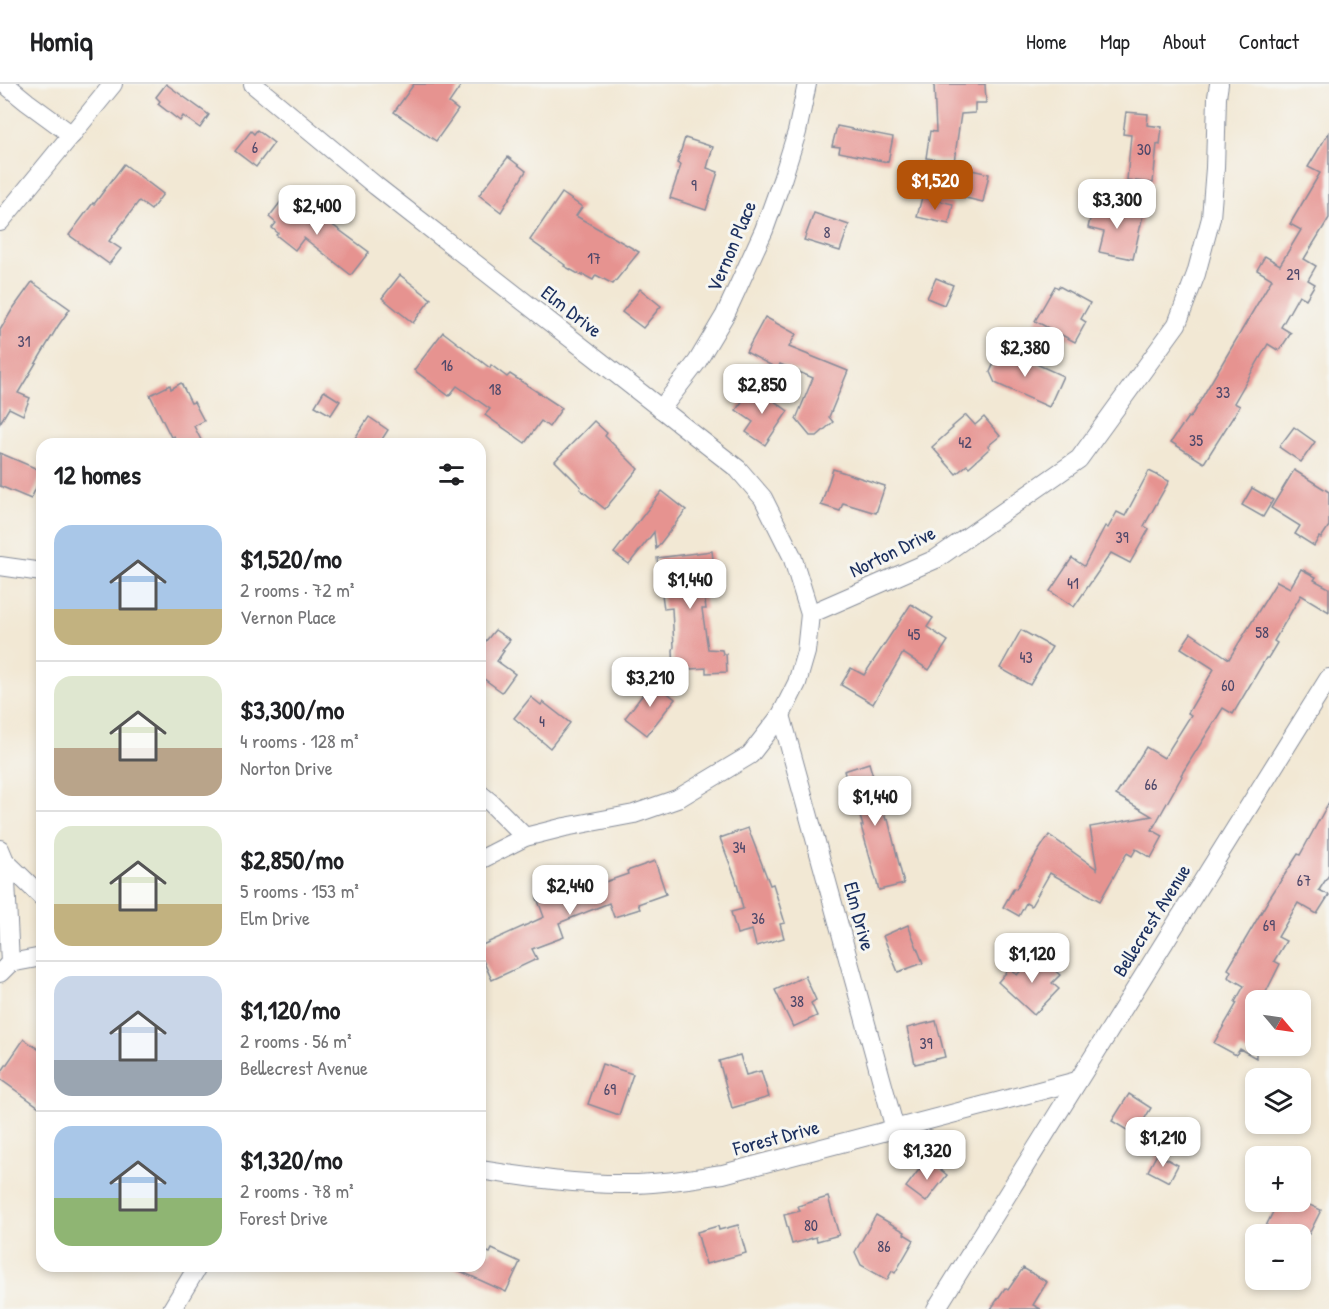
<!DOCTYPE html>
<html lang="en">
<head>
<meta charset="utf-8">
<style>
	:root { --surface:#fff; --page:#f2f2f2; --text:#202124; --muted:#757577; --line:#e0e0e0; --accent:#b45309 }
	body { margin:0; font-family:"Patrick Hand",sans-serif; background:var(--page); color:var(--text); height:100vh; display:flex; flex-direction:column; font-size:22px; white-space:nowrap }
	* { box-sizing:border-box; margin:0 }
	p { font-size:20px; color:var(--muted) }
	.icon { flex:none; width:33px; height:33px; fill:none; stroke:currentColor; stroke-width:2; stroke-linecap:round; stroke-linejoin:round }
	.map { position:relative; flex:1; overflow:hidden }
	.side { position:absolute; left:36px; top:354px; width:450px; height:834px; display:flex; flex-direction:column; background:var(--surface); border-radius:18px; box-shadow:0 3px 9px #0003 }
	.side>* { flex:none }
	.needle { width:39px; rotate:119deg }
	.tools { position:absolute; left:1245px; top:906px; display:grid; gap:12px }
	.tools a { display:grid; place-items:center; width:66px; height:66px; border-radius:12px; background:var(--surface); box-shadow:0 3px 9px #0003; font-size:30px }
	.price { position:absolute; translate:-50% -51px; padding:0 14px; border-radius:12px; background:#fff; color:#222; font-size:20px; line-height:39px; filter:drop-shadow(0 2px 3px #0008) }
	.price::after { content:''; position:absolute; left:50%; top:36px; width:18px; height:14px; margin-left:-9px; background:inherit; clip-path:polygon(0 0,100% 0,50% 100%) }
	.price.selected { background:var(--accent); color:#fff }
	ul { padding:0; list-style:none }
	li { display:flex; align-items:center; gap:18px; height:150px; padding:0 18px }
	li+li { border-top:2px solid var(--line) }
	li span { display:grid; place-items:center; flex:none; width:168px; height:120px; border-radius:18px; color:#555 }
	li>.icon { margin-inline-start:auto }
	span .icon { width:72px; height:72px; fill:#fffc; stroke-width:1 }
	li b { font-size:26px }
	h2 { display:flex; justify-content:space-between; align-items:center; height:72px; padding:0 18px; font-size:26px }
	header { display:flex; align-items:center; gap:36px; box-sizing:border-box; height:84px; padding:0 30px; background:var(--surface); border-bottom:2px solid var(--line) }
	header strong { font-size:28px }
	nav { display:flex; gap:33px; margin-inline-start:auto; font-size:21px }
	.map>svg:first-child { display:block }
</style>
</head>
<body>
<header>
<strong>Homiq</strong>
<nav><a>Home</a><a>Map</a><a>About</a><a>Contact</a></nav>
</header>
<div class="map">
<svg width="1329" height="1225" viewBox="0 0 1329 1225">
	<rect width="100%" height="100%" fill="#f6f6f2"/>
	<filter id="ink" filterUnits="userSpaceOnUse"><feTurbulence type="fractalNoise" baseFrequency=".0167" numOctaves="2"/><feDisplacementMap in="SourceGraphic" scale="12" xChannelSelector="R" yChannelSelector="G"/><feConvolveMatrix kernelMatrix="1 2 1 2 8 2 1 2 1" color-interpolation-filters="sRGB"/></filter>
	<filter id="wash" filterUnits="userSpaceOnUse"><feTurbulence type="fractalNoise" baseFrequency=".008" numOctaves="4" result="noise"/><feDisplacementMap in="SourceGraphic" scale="24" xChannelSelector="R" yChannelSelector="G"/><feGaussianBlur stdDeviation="1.35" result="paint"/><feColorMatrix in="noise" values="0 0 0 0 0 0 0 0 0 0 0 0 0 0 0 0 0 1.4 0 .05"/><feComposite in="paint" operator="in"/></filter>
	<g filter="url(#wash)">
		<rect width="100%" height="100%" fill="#f2e8d4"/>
		<g id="blocks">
			<g fill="#e69390">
				<path d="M166 0 209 31 200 44 183 32 180 37 158 20 160 17 156 13Z"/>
				<path d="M414 0H462L449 19 458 26 436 57 394 28Z"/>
				<path d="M934 0H985L986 19H975V29L961 30 954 78 926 74 930 47 936 48Z"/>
				<path d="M1126 28 1148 30 1147 41 1162 43 1160 61 1157 60 1153 99 1127 96 1131 51 1123 50Z"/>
				<path d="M837 42 893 53 888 78 839 68 840 63 832 62Z"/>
				<path d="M257 46 274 59 256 83 235 67 251 47 254 50Z"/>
				<path d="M1329 48V134L1304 175 1316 182 1308 196 1315 200 1306 215 1299 211 1281 243 1291 249 1279 267 1268 260 1234 319 1240 322 1204 379 1171 358 1188 333 1190 334 1272 195 1257 186 1265 172 1280 181 1301 146 1290 140 1320 89 1308 83Z"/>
				<path d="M685 54 713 63 707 84 718 88 706 126 670 114 681 81 677 79Z"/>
				<path d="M508 73 526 87 501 128 479 111Z"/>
				<path d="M124 80 163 110 151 126 139 117 109 157 121 165 109 180 69 151 93 119 94 120Z"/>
				<path d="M963 84 989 90 983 118 957 112Z"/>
				<path d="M562 109 582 123 576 132 639 168 613 200 596 191 593 196 582 190V192L564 182 565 181 530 156Z"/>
				<path d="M922 113 953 120 949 140 917 133Z"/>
				<path d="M282 116 301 132 308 123 369 168 351 191 304 154 295 166 276 151 278 149 272 144 276 139 269 133Z"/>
				<path d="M1093 121 1143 131 1133 175 1099 168 1104 148 1088 144Z"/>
				<path d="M814 129 849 141 840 167 804 156Z"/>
				<path d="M400 191 431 215 413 239 382 214Z"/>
				<path d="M936 194 953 201 944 221 927 214Z"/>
				<path d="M32 198 70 225 58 242 18 309 30 314 23 331 9 324 0 339V246L12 226Z"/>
				<path d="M1055 202 1058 204 1059 202 1090 219 1081 235 1086 238 1075 258 1035 237Z"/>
				<path d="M640 205 661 222 643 244 622 228Z"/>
				<path d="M765 233 796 250 789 263 848 287 829 333 833 338 817 352H810L796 335 813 294 780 280 778 285 746 268Z"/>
				<path d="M443 248 490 284 491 281 507 293 510 290 562 324 549 343 541 337 525 359 485 331 490 325 457 302 449 312 414 286Z"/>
				<path d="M1001 264 1063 292 1049 323 995 299 990 288Z"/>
				<path d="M181 299 191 319 194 318 204 337 194 342 203 360H178L174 352 171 353 150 311 170 301 171 305Z"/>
				<path d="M753 302 788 327 765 361 746 348 753 338 736 326Z"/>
				<path d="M324 307 340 317 331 331 315 322Z"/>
				<path d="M966 331 975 341 984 333 1000 352 988 362 990 364 969 383 967 381 956 390 932 363 953 344 952 343Z"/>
				<path d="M369 333 388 346 379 360H351Z"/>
				<path d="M594 337 607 349 605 352 638 385 605 425 580 405 581 403 555 377Z"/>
				<path d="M1294 343 1315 358 1301 378 1279 363Z"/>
				<path d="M0 369 42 387V390L31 415 0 402Z"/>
				<path d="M833 385 885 402 876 429 843 419 840 427 821 421Z"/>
				<path d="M1294 386 1329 408V442L1321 454 1319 453 1314 462 1295 450 1300 442 1271 424Z"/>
				<path d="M1149 387 1169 397 1144 442 1149 445 1130 479 1111 469 1074 523 1050 507 1072 474 1084 482 1105 442 1108 444 1117 428 1125 432Z"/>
				<path d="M1252 404 1273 416 1263 433 1242 421Z"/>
				<path d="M662 407 686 426 656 465 654 448 629 480 614 469Z"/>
				<path d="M712 467 716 500 703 501 706 525H702L708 565 722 566 723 570H726L727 588 706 589V584L674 586 673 566 674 563 672 524 664 525 657 474Z"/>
				<path d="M1301 485 1316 493 1314 496 1329 504V528L1301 511 1274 557 1277 559 1268 574H1266L1233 630 1223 624 1181 691 1182 692 1152 746 1163 752 1151 774 1136 765 1132 772 1127 769 1100 817 1050 789 1031 822 1026 819 1019 832 1003 823 1014 804 1016 805 1037 769 1049 751 1097 785 1090 743 1152 732 1116 711 1146 663 1164 674 1191 631 1188 629 1214 585 1181 564 1191 549 1229 575 1277 497 1290 504Z"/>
				<path d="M911 520 933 534 927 543 948 557 929 586 903 569 873 620 841 601 851 584 864 591Z"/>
				<path d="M495 546 510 556 502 566 504 567 497 577 515 590 502 608 484 595 480 600V564Z"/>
				<path d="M1021 546 1052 563 1030 601 1000 584Z"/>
				<path d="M653 597 675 615 647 651 625 634Z"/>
				<path d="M531 613 541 621 543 618 570 639 550 664 514 634Z"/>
				<path d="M869 679 886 736 888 735 904 800 879 806 861 742H863L852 707H850L844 687Z"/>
				<path d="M1329 718V791L1319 806 1329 811 1317 830 1298 819 1278 853 1286 857 1274 877 1280 880 1262 916H1256V930L1252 937 1256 939V974L1240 965 1236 971 1214 959 1237 919 1235 918 1244 902 1228 893 1231 887 1228 885 1269 815 1298 770 1300 771Z"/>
				<path d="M748 744 770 801 773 800 785 839 780 840 784 854 756 862 752 846 737 850 731 828 743 825 736 796 720 754Z"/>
				<path d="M655 777 666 810 638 820 640 825 614 833 609 819 559 839 564 853 532 865 537 875 492 896 480 870V862L544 833 537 814 572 799 576 808 628 790 627 787Z"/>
				<path d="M908 841 923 879 898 888 883 852Z"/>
				<path d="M1036 870 1060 891 1052 899 1059 905 1034 931 998 898 1010 884 1017 891Z"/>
				<path d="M805 892 816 916 811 919 817 932 793 943 775 906Z"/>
				<path d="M936 937 945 973 915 980 907 944Z"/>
				<path d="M24 955 42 968V1025L0 995V990Z"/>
				<path d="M740 971 746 991 761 987 769 1013 732 1024 719 977Z"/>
				<path d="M602 980 633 990 619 1031 588 1020Z"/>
				<path d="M1129 1010 1151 1024 1135 1051 1112 1037Z"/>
				<path d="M1157 1070 1178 1081 1169 1098 1148 1087Z"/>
				<path d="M927 1075 947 1091 926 1118 906 1103Z"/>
				<path d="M828 1113 839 1151 817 1157 816 1153 792 1160 784 1131 800 1127 798 1122Z"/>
				<path d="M1278 1118H1303L1321 1126 1309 1150H1262Z"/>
				<path d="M876 1131 905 1148 904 1150 914 1156 895 1189 892 1187 887 1196 861 1181 855 1168Z"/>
				<path d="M738 1141 746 1169 706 1180 697 1148 718 1142 719 1146Z"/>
				<path d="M480 1165 490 1169 492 1165 520 1178 506 1208 449 1182H480Z"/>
				<path d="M1023 1184 1047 1198 1033 1221 1041 1225H991L1005 1204 1008 1206Z"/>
			</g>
		</g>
	</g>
	<g filter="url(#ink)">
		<use href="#blocks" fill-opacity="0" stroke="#868c99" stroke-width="1.5"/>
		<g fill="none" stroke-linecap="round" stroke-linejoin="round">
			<defs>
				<g id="street">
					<path d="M5 0 27 18 72 51"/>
					<path d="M253 0 376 102 738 385 763 414 792 472 810 530"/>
					<path d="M0 138 113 0"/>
					<path d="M661 325 697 278 725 231 764 146 782 96 797 48 807 0"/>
					<path d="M0 482 42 488"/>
					<path d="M781 631 895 1045"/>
					<path d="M480 710 491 719 525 753"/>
					<path d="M0 765 5 777 42 813"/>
					<path d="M480 776 525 753 565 743 634 730 677 715 750 671 781 631 797 599 806 568 810 530 936 475 1079 375 1177 240 1196 190 1211 134 1215 84 1217 13 1219 0"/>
					<path d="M5 777 10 879"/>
					<path d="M0 889 10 879 42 873"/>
					<path d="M480 1086C531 1094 580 1101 632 1100 662 1100 693 1094 723 1090L1077 997"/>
					<path d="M172 1225 198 1182"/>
					<path d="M936 1225 1329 594"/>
				</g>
			</defs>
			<use href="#street" stroke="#868c99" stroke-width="20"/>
			<use href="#street" stroke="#fff" stroke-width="18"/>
		</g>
	</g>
	<g text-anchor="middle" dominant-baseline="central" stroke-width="6" stroke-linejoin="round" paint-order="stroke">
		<g font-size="16" fill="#4e486a">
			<text x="255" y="63">6</text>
			<text x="1144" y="65">30</text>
			<text x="694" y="101">9</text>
			<text x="827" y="148">8</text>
			<text x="594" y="174">17</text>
			<text x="1293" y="190">29</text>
			<text x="24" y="257">31</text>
			<text x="447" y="281">16</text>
			<text x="495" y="305">18</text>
			<text x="1223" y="308">33</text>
			<text x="1196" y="356">35</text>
			<text x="965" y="358">42</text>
			<text x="1122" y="453">39</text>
			<text x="1073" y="499">41</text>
			<text x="1262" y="548">58</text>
			<text x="914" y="550">45</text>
			<text x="1026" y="573">43</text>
			<text x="1228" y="601">60</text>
			<text x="542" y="637">4</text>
			<text x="1151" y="700">66</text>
			<text x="739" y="763">34</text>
			<text x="1304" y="796">67</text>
			<text x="758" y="834">36</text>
			<text x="1269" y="841">69</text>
			<text x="797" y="917">38</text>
			<text x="926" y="959">39</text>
			<text x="610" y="1005">69</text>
			<text x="811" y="1141">80</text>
			<text x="884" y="1162">86</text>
		</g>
		<g font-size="20" fill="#1b2f5e" stroke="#f6f6f2">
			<text transform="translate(731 162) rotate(-67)">Vernon Place</text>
			<text transform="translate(572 227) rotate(38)">Elm Drive</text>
			<text transform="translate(892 467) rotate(-26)">Norton Drive</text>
			<text transform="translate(860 832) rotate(75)">Elm Drive</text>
			<text transform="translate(1151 836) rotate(-58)">Bellecrest Avenue</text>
			<text transform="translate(776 1053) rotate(-15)">Forest Drive</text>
		</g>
	</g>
</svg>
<div class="tools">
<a><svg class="needle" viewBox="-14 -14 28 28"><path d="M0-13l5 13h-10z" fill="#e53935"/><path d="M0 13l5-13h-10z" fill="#757577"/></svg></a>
<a><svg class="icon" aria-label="layers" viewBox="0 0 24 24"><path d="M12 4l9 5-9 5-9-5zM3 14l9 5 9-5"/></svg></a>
<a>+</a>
<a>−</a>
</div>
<b class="price selected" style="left:935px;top:127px">$1,520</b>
<b class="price" style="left:1117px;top:146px">$3,300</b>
<b class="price" style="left:317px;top:152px">$2,400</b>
<b class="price" style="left:1025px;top:294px">$2,380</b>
<b class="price" style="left:762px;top:331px">$2,850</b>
<b class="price" style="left:690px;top:526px">$1,440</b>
<b class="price" style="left:650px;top:624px">$3,210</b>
<b class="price" style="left:875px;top:743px">$1,440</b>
<b class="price" style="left:570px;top:832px">$2,440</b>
<b class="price" style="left:1032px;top:900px">$1,120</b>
<b class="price" style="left:1163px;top:1084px">$1,210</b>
<b class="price" style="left:927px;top:1097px">$1,320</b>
<section class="side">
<h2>12 homes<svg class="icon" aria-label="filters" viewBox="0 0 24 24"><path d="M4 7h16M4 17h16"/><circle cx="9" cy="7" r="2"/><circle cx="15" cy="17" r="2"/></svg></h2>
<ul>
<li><span style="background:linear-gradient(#a9c7e8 70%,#c2b280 0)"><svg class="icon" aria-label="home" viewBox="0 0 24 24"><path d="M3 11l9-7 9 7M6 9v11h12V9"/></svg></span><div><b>$1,520/mo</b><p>2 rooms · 72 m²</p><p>Vernon Place</p></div></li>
<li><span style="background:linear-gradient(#dfe7d0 60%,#b9a48a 0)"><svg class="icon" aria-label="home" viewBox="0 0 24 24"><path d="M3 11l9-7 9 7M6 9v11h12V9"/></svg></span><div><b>$3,300/mo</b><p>4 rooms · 128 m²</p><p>Norton Drive</p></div></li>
<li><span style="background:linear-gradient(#dfe7d0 65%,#c2b280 0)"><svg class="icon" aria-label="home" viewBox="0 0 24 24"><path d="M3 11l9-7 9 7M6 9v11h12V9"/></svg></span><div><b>$2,850/mo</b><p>5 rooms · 153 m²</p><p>Elm Drive</p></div></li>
<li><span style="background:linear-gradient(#c9d6e8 70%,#9aa5b1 0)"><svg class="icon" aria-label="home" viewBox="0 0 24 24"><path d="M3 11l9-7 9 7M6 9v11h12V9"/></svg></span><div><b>$1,120/mo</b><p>2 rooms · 56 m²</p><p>Bellecrest Avenue</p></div></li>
<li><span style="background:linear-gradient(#a9c7e8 60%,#8fb573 0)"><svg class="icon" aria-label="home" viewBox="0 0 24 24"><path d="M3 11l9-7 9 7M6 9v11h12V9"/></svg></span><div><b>$1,320/mo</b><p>2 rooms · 78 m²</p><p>Forest Drive</p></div></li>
</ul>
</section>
</div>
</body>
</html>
